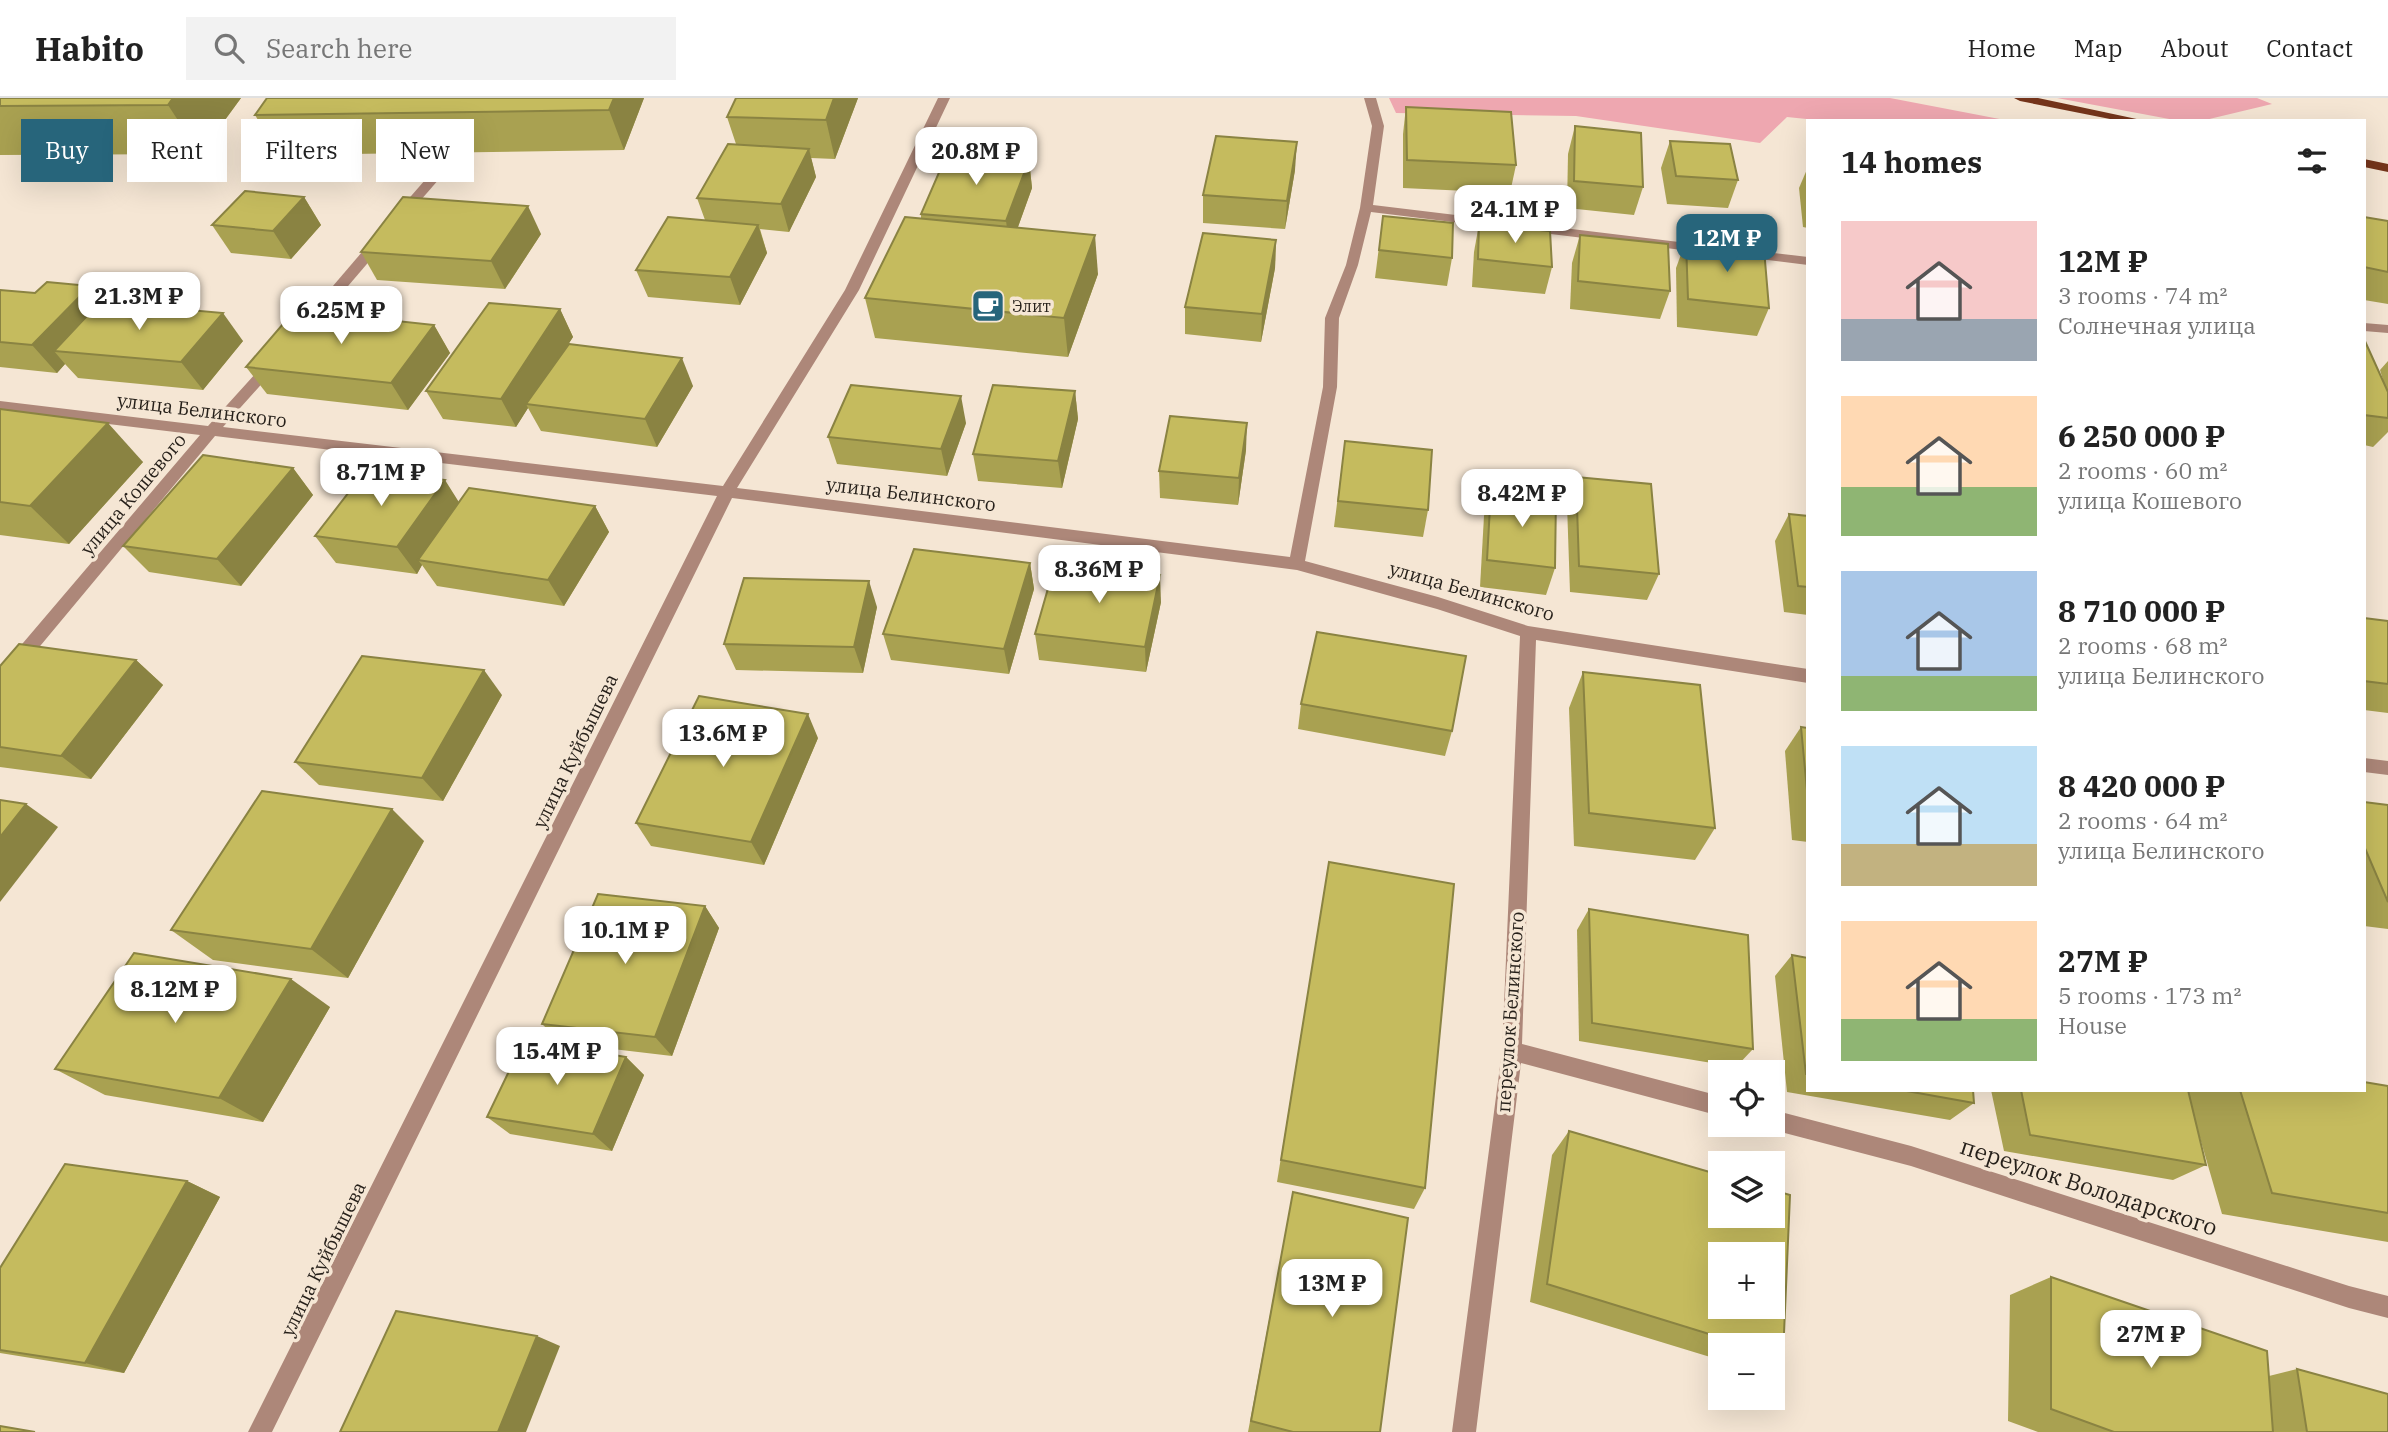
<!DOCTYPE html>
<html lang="en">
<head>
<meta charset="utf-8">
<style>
	:root { --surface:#fff; --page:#f2f2f2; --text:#222; --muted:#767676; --line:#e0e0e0; --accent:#27657b }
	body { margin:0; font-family:"IBM Plex Serif",serif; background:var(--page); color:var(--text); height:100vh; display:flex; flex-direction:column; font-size:26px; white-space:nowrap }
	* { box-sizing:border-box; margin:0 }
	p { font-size:23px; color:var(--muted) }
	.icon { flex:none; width:38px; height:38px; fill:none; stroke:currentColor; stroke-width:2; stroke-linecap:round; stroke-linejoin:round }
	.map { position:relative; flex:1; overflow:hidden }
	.panel { position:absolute; left:1806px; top:21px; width:560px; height:973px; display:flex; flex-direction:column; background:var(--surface); border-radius:0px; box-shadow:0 7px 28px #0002 }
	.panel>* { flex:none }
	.hud { position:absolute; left:21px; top:21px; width:665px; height:63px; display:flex; gap:14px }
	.fabs { position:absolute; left:1708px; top:962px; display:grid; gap:14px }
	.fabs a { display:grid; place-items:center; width:77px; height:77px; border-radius:0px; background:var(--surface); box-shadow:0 7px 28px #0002; font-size:35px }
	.price { position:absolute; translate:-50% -60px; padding:0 16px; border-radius:14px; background:#fff; color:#222; font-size:23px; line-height:46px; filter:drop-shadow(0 2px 4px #0008) }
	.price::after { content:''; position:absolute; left:50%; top:42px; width:21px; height:16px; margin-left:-10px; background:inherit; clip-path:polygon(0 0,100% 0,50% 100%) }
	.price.on { background:var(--accent); color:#fff }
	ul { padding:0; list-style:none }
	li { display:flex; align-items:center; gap:21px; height:175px; padding:0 35px }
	li span { display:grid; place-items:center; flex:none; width:196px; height:140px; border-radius:0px; color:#555 }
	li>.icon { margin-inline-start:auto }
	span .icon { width:84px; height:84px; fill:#fffc; stroke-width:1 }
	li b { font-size:30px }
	h2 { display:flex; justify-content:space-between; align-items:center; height:84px; padding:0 35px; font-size:30px }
	.tag { padding:0 24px; border-radius:0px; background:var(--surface); box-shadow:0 7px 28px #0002; font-size:24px; line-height:63px }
	.tag.on { background:var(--accent); color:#fff }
	header { display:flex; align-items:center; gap:42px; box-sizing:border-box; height:98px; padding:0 35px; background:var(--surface); border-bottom:2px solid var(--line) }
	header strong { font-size:33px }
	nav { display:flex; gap:38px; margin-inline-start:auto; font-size:24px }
	.search { width:490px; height:63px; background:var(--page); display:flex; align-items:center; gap:18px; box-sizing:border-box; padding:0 24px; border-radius:0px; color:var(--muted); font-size:26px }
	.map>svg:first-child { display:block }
</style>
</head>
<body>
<header>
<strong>Habito</strong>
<div class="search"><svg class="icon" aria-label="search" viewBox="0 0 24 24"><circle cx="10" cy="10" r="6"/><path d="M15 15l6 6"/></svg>Search here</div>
<nav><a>Home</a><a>Map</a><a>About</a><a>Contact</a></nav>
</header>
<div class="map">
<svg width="2388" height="1334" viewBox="0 0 2388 1334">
	<rect width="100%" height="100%" fill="#f5e6d4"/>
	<g fill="#eea7b0">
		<path d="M1389 0H1890L2010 23H1826L1787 19 1760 45 1576 18 1396 15Z"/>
		<path d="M2057 0H2257L2272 6 2201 23H2180Z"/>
	</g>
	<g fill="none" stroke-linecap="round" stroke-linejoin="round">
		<g fill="#ad8779" fill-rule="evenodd">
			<path d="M938 0H950L859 192 737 390 1290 459 1323 289 1325 220 1346 167 1360 110 1372 28 1364 0H1376L1384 28 1373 107 1712 148 1713 151 1707 155 1371 114 1358 167 1339 220 1337 289 1305 463 1438 499 1528 528 1808 571V585L1536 542 1522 946 1720 998V1018L1521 965 1476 1334H1452L1502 953 1520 538 1437 511 1297 472 732 400 272 1334H248L717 398 215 338 6 589 0 591V572L200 337 0 313V303L208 328 266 264H276V270L223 329 723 388 845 192Z"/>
			<path d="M436 73 442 77 440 80 406 119H398V113L432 74Z"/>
			<path d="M379 139 384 140V146L307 236H297V230L374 140Z"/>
			<path d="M1741 151 1808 159V167L1736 158 1735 155Z"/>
			<path d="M2364 225 2388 227V235L2364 233Z"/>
			<path d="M2364 660 2388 663V677L2364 674Z"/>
			<path d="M1773 1012 1911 1048 2349 1188 2388 1198V1220L2349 1210 1911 1068 1773 1032 1765 1027H1773Z"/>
		</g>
		<g fill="#75351b" fill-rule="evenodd">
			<path d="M2014 0H2038L2146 23H2120L2020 3Z"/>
			<path d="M2364 61 2388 66V74L2364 69Z"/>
		</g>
	</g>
	<g fill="#a9a151" fill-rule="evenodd">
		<path d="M0 0H241L200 56 0 57Z"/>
		<path d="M644 0 624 52 279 57 255 17Z"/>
		<path d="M858 0 835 61 811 60 816 79 789 134 760 131 767 155 740 207 648 199 636 172 705 122 697 100 736 46 727 19Z"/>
		<path d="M1406 9 1516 67 1510 95 1403 90V36Z"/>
		<path d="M1575 28 1643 89 1634 117 1567 110 1568 56Z"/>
		<path d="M1670 43 1738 82 1728 110 1667 106 1661 70Z"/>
		<path d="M1029 62 1032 90 1018 129 1098 176 1068 259 875 240 865 200 921 120V116Z"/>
		<path d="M1808 69V130L1803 129 1799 90Z"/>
		<path d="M1295 72 1285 131 1203 125V97Z"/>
		<path d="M304 99 321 127 291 161 231 155 212 127Z"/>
		<path d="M1383 118 1452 160 1447 188 1375 180Z"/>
		<path d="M2364 119 2388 123V206L2364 202Z"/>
		<path d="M1479 126 1552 169 1545 196 1472 189 1474 154Z"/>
		<path d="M541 136 505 191 377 182 361 154Z"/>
		<path d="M1580 137 1670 193 1660 221 1570 211 1572 165Z"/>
		<path d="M1276 142 1275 170 1261 244 1185 236V209Z"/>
		<path d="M1686 143 1769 210 1757 238 1677 229 1676 170Z"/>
		<path d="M90 188 104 204 243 243 203 292 78 280 65 266 57 275 0 269V192L35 195Z"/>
		<path d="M560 211 573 239 566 249 693 288 657 349 541 333 528 310 516 329 443 321 426 293Z"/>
		<path d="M434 227 450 255 408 312 267 296 246 269Z"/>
		<path d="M2364 241 2384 285 2380 272 2388 263V334L2373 349 2364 347Z"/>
		<path d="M1075 293 1078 321 1062 390 978 383 973 356Z"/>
		<path d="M0 311 143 364 69 446 0 437Z"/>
		<path d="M966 325 947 378 837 366 828 339Z"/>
		<path d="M1345 343 1428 412 1423 439 1334 429Z"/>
		<path d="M1246 352 1238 407 1160 400 1159 373Z"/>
		<path d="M293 370 313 397 241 488 149 474 123 448Z"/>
		<path d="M1576 379 1659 476 1647 502 1570 494 1567 406Z"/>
		<path d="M1491 391 1555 470 1546 497 1480 489 1484 418Z"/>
		<path d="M595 408 609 434 564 508 437 488 422 467 417 476 336 465 315 438Z"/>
		<path d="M1789 416 1808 418V517L1784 514 1775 443Z"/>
		<path d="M1030 465 1034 491 1009 576 891 562 883 536Z"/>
		<path d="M1161 504 1146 574 1039 562 1035 536Z"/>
		<path d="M877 509 863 575 736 572 724 546Z"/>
		<path d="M2364 520 2388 523V615L2364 612Z"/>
		<path d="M136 562 163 587 91 681 0 669V568Z"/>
		<path d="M1583 574 1715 730 1695 762 1574 748 1569 610Z"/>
		<path d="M502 597 443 703 319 687 295 664Z"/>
		<path d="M1301 606 1452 633 1445 658 1298 631Z"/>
		<path d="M1801 629 1808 630V744L1792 742 1785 653Z"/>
		<path d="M818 640 764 767 651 748 636 725Z"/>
		<path d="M2364 704 2388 707V831L2364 828Z"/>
		<path d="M424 743 348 880 213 862 171 832Z"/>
		<path d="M1329 764 1425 1090 1414 1111 1277 1084Z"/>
		<path d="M705 808 719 830 672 958 562 945 542 926Z"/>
		<path d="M1589 811 1753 951 1736 969 1579 943 1577 832Z"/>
		<path d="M1792 857 1808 860V992H1973L1974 1005 1950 1022 1787 994 1775 878Z"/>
		<path d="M330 909 263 1024 105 997 55 971Z"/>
		<path d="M626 959 644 977 612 1053 510 1036 487 1019Z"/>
		<path d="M2388 988V1144L2222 1116 2198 1033 2206 1067 2173 1082 2004 1053 1991 992H2364Z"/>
		<path d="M1569 1033 1720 1077V1118H1773V1092L1790 1097 1783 1258 1773 1263V1248H1720V1262L1530 1204 1552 1057ZM1720 1157H1773V1209H1720Z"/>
		<path d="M187 1083 220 1099 124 1275 0 1255V1170Z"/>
		<path d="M1293 1094 1380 1334H1248Z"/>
		<path d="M2051 1179 2269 1278 2297 1271 2388 1334H2038L2008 1323 2010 1197Z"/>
	</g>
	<g fill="#8a8342">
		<path d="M173 0H241L200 56 168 7Z"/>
		<path d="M614 0H644L624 52 609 12Z"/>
		<path d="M834 0H858L835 61 826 22Z"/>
		<path d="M1297 44 1295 72 1285 131 1287 103Z"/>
		<path d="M809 51 816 79 789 134 781 106Z"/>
		<path d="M1029 62 1032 90 1010 151 1006 123Z"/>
		<path d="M304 99 321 127 291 161 273 133Z"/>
		<path d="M528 108 541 136 505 191 491 163Z"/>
		<path d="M758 127 767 155 740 207 730 179Z"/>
		<path d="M1095 137 1098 176 1068 259 1064 220Z"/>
		<path d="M1276 142 1275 170 1261 244 1262 216Z"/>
		<path d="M90 188 113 216 54 253 65 266 57 275 32 247Z"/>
		<path d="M560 211 573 239 530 307 526 306 528 310 516 329 501 301Z"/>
		<path d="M223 215 243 243 203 292 181 264Z"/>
		<path d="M434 227 450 255 408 312 391 285Z"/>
		<path d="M682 260 693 288 657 349 645 321Z"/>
		<path d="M1075 293 1078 321 1062 390 1058 363Z"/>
		<path d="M961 298 966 325 947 378 941 351Z"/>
		<path d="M108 325 143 364 69 446 30 408Z"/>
		<path d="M1247 325 1246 352 1238 407 1239 380Z"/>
		<path d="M293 370 313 397 241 488 217 461Z"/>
		<path d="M445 382 462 409 418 462 422 467 417 476 397 449Z"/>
		<path d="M595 408 609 434 564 508 548 482Z"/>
		<path d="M1030 465 1034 491 1009 576 1004 551Z"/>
		<path d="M1160 477 1161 504 1146 574 1145 549Z"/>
		<path d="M869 483 877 509 863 575 854 549Z"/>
		<path d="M136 562 163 587 91 681 61 658Z"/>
		<path d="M484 572 502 597 443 703 422 680Z"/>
		<path d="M808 616 818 640 764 767 751 744Z"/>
		<path d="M26 706 58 729 0 804V739Z"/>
		<path d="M392 711 424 743 348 880 311 851Z"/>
		<path d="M705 808 719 830 672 958 655 939Z"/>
		<path d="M291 881 330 909 263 1024 219 1000Z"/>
		<path d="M626 959 644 977 612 1053 593 1036Z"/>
		<path d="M187 1083 220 1099 124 1275 85 1265Z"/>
		<path d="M537 1238 560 1248 526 1334H498Z"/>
	</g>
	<g fill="#c5bb5e" stroke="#8a8342" stroke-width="2" fill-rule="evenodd">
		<path d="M0 0H173L168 7 0 8Z"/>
		<path d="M267 0H614L609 12 255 17Z"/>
		<path d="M736 0H834L826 22 727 19Z"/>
		<path d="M1406 9 1511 14 1516 67 1407 62Z"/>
		<path d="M1575 28 1641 35 1643 89 1574 83Z"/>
		<path d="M1216 38 1297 44 1287 103 1203 97Z"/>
		<path d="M1670 43 1730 46 1738 82 1676 78Z"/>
		<path d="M728 46 809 51 781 106 697 100Z"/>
		<path d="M947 56 1029 62 1006 123 921 116Z"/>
		<path d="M245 93 304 99 273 133 212 127Z"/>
		<path d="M403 99 528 108 491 163 361 154Z"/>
		<path d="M1383 118 1453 125 1452 160 1379 152Z"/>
		<path d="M668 119 758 127 730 179 636 172Z"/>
		<path d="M905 119 1095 137 1064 220 865 200Z"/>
		<path d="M2364 119 2388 123V174L2364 169Z"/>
		<path d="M1479 126 1550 133 1552 169 1478 161Z"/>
		<path d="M1203 135 1276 142 1262 216 1185 209Z"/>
		<path d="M1580 137 1668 146 1670 193 1578 183Z"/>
		<path d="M1686 143 1764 151 1769 210 1688 201Z"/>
		<path d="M47 184 90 188 32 247 0 244V192L35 195Z"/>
		<path d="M100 204 223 215 181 264 54 253Z"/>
		<path d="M489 205 560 211 501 301 426 293Z"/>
		<path d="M295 212 434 227 391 285 246 269Z"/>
		<path d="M2364 241 2388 294V320L2364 317Z"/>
		<path d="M569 246 682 260 645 321 526 306Z"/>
		<path d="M851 287 961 298 941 351 828 339Z"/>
		<path d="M993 287 1075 293 1058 363 973 356Z"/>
		<path d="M0 311 108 325 30 408 0 404Z"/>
		<path d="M1170 318 1247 325 1239 380 1159 373Z"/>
		<path d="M1345 343 1432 352 1428 412 1338 403Z"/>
		<path d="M203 357 293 370 217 461 123 448Z"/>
		<path d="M366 372 445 382 397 449 315 438Z"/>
		<path d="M1576 379 1651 386 1659 476 1579 468Z"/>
		<path d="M469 390 595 408 548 482 418 462Z"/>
		<path d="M1491 391 1556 398 1555 470 1487 462Z"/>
		<path d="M1789 416 1808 418V489L1798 488Z"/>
		<path d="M914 451 1030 465 1004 551 883 536Z"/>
		<path d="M1055 466 1160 477 1145 549 1035 536Z"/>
		<path d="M744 480 869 483 854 549 724 546Z"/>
		<path d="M2364 520 2388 523V586L2364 583Z"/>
		<path d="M1317 534 1466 558 1452 633 1301 606Z"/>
		<path d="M19 546 136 562 61 658 0 649V568Z"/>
		<path d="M362 558 484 572 422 680 295 664Z"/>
		<path d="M1583 574 1700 587 1715 730 1589 715Z"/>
		<path d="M699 598 808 616 751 744 636 725Z"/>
		<path d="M1801 629 1808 630V703Z"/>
		<path d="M262 693 392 711 311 851 171 832Z"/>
		<path d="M0 702 26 706 0 739Z"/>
		<path d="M2364 704 2388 707V804L2364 748Z"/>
		<path d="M1329 764 1454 786 1425 1090 1281 1062Z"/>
		<path d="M598 796 705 808 655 939 542 926Z"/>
		<path d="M1589 811 1748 837 1753 951 1592 925Z"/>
		<path d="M134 855 291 881 219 1000 55 971Z"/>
		<path d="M1792 857 1808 860V976H1806Z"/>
		<path d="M524 942 626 959 593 1036 487 1019Z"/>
		<path d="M2364 984 2388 988V1115L2272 1095 2240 992H2364Z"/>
		<path d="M1901 992H1973L1974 1005Z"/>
		<path d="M2021 992H2188L2206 1067 2030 1037Z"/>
		<path d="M1569 1033 1720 1077V1118H1773V1092L1790 1097 1783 1258 1773 1255V1248H1748L1547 1186ZM1720 1157H1773V1209H1720Z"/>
		<path d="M65 1066 187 1083 85 1265 0 1252V1170Z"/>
		<path d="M1293 1094 1408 1120 1380 1334H1293L1251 1323Z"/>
		<path d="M2051 1179 2267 1253 2273 1334H2114L2051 1311Z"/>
		<path d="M396 1213 537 1238 498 1334H340Z"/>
		<path d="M2297 1271 2388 1296V1334H2307Z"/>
		<path d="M0 1328 35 1334H0Z"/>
	</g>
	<defs>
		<symbol id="cafe-square" viewBox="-11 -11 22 22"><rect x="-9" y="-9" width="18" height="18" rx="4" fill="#27657b" stroke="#f5e6d4"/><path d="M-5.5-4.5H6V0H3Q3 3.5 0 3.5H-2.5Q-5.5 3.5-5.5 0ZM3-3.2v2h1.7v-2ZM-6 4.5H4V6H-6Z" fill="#fff"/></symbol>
	</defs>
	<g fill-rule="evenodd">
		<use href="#cafe-square" x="969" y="189" width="38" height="38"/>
	</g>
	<g text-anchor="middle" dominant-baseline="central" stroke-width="7" stroke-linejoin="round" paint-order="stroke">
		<g font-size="16" fill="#251f19" stroke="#f5e6d4" text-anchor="start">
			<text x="1012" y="208">Элит</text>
		</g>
		<g font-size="19" fill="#251f19" stroke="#f5e6d4">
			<text transform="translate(202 312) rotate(7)">улица Белинского</text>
			<text transform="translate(133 396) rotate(-50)">улица Кошевого</text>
			<text transform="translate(911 396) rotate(7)">улица Белинского</text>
			<text transform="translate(1472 493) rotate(16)">улица Белинского</text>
			<text transform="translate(575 653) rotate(-64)">улица Куйбышева</text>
			<text transform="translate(1510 914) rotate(-86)">переулок Белинского</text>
			<text transform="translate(323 1161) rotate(-64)">улица Куйбышева</text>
		</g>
		<g font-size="23" fill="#251f19" stroke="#f5e6d4">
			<text transform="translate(2089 1088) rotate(18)">переулок Володарского</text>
		</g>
	</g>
</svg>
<div class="fabs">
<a><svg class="icon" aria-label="locate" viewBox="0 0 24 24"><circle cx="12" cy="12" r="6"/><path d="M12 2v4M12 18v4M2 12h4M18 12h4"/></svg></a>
<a><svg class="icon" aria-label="layers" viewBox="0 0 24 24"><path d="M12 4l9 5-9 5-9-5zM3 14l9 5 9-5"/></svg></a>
<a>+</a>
<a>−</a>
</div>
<b class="price" style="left:976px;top:89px">20.8M ₽</b>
<b class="price" style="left:1515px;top:147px">24.1M ₽</b>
<b class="price on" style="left:1727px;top:176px">12M ₽</b>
<b class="price" style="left:139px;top:234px">21.3M ₽</b>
<b class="price" style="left:341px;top:248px">6.25M ₽</b>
<b class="price" style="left:381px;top:410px">8.71M ₽</b>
<b class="price" style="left:1522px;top:431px">8.42M ₽</b>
<b class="price" style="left:1099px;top:507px">8.36M ₽</b>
<b class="price" style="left:723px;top:671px">13.6M ₽</b>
<b class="price" style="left:625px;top:868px">10.1M ₽</b>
<b class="price" style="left:175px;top:927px">8.12M ₽</b>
<b class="price" style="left:557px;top:989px">15.4M ₽</b>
<b class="price" style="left:1332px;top:1221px">13M ₽</b>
<b class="price" style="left:2151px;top:1272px">27M ₽</b>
<div class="hud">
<a class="tag on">Buy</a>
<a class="tag">Rent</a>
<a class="tag">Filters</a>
<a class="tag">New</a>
</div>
<section class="panel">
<h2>14 homes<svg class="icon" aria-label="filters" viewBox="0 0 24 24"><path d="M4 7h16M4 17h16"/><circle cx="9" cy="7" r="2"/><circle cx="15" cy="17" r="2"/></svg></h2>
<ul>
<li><span style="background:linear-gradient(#f6c9c9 70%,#9aa5b1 0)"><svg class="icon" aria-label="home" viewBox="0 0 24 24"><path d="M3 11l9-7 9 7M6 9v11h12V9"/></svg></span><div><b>12M ₽</b><p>3 rooms · 74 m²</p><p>Солнечная улица</p></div></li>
<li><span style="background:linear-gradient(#ffd9b3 65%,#8fb573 0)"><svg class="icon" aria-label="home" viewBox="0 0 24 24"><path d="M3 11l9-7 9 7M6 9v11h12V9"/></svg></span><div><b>6 250 000 ₽</b><p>2 rooms · 60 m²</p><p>улица Кошевого</p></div></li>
<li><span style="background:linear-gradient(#a9c7e8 75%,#8fb573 0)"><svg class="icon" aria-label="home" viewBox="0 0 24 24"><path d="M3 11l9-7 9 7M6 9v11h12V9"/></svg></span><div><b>8 710 000 ₽</b><p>2 rooms · 68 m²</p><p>улица Белинского</p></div></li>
<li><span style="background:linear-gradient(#bfe0f5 70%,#c2b280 0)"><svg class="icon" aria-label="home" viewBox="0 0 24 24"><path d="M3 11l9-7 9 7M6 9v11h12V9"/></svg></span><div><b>8 420 000 ₽</b><p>2 rooms · 64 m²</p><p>улица Белинского</p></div></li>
<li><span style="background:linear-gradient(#ffd9b3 70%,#8fb573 0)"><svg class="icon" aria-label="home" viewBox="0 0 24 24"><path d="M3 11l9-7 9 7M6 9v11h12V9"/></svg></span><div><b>27M ₽</b><p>5 rooms · 173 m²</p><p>House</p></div></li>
</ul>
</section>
</div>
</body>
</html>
